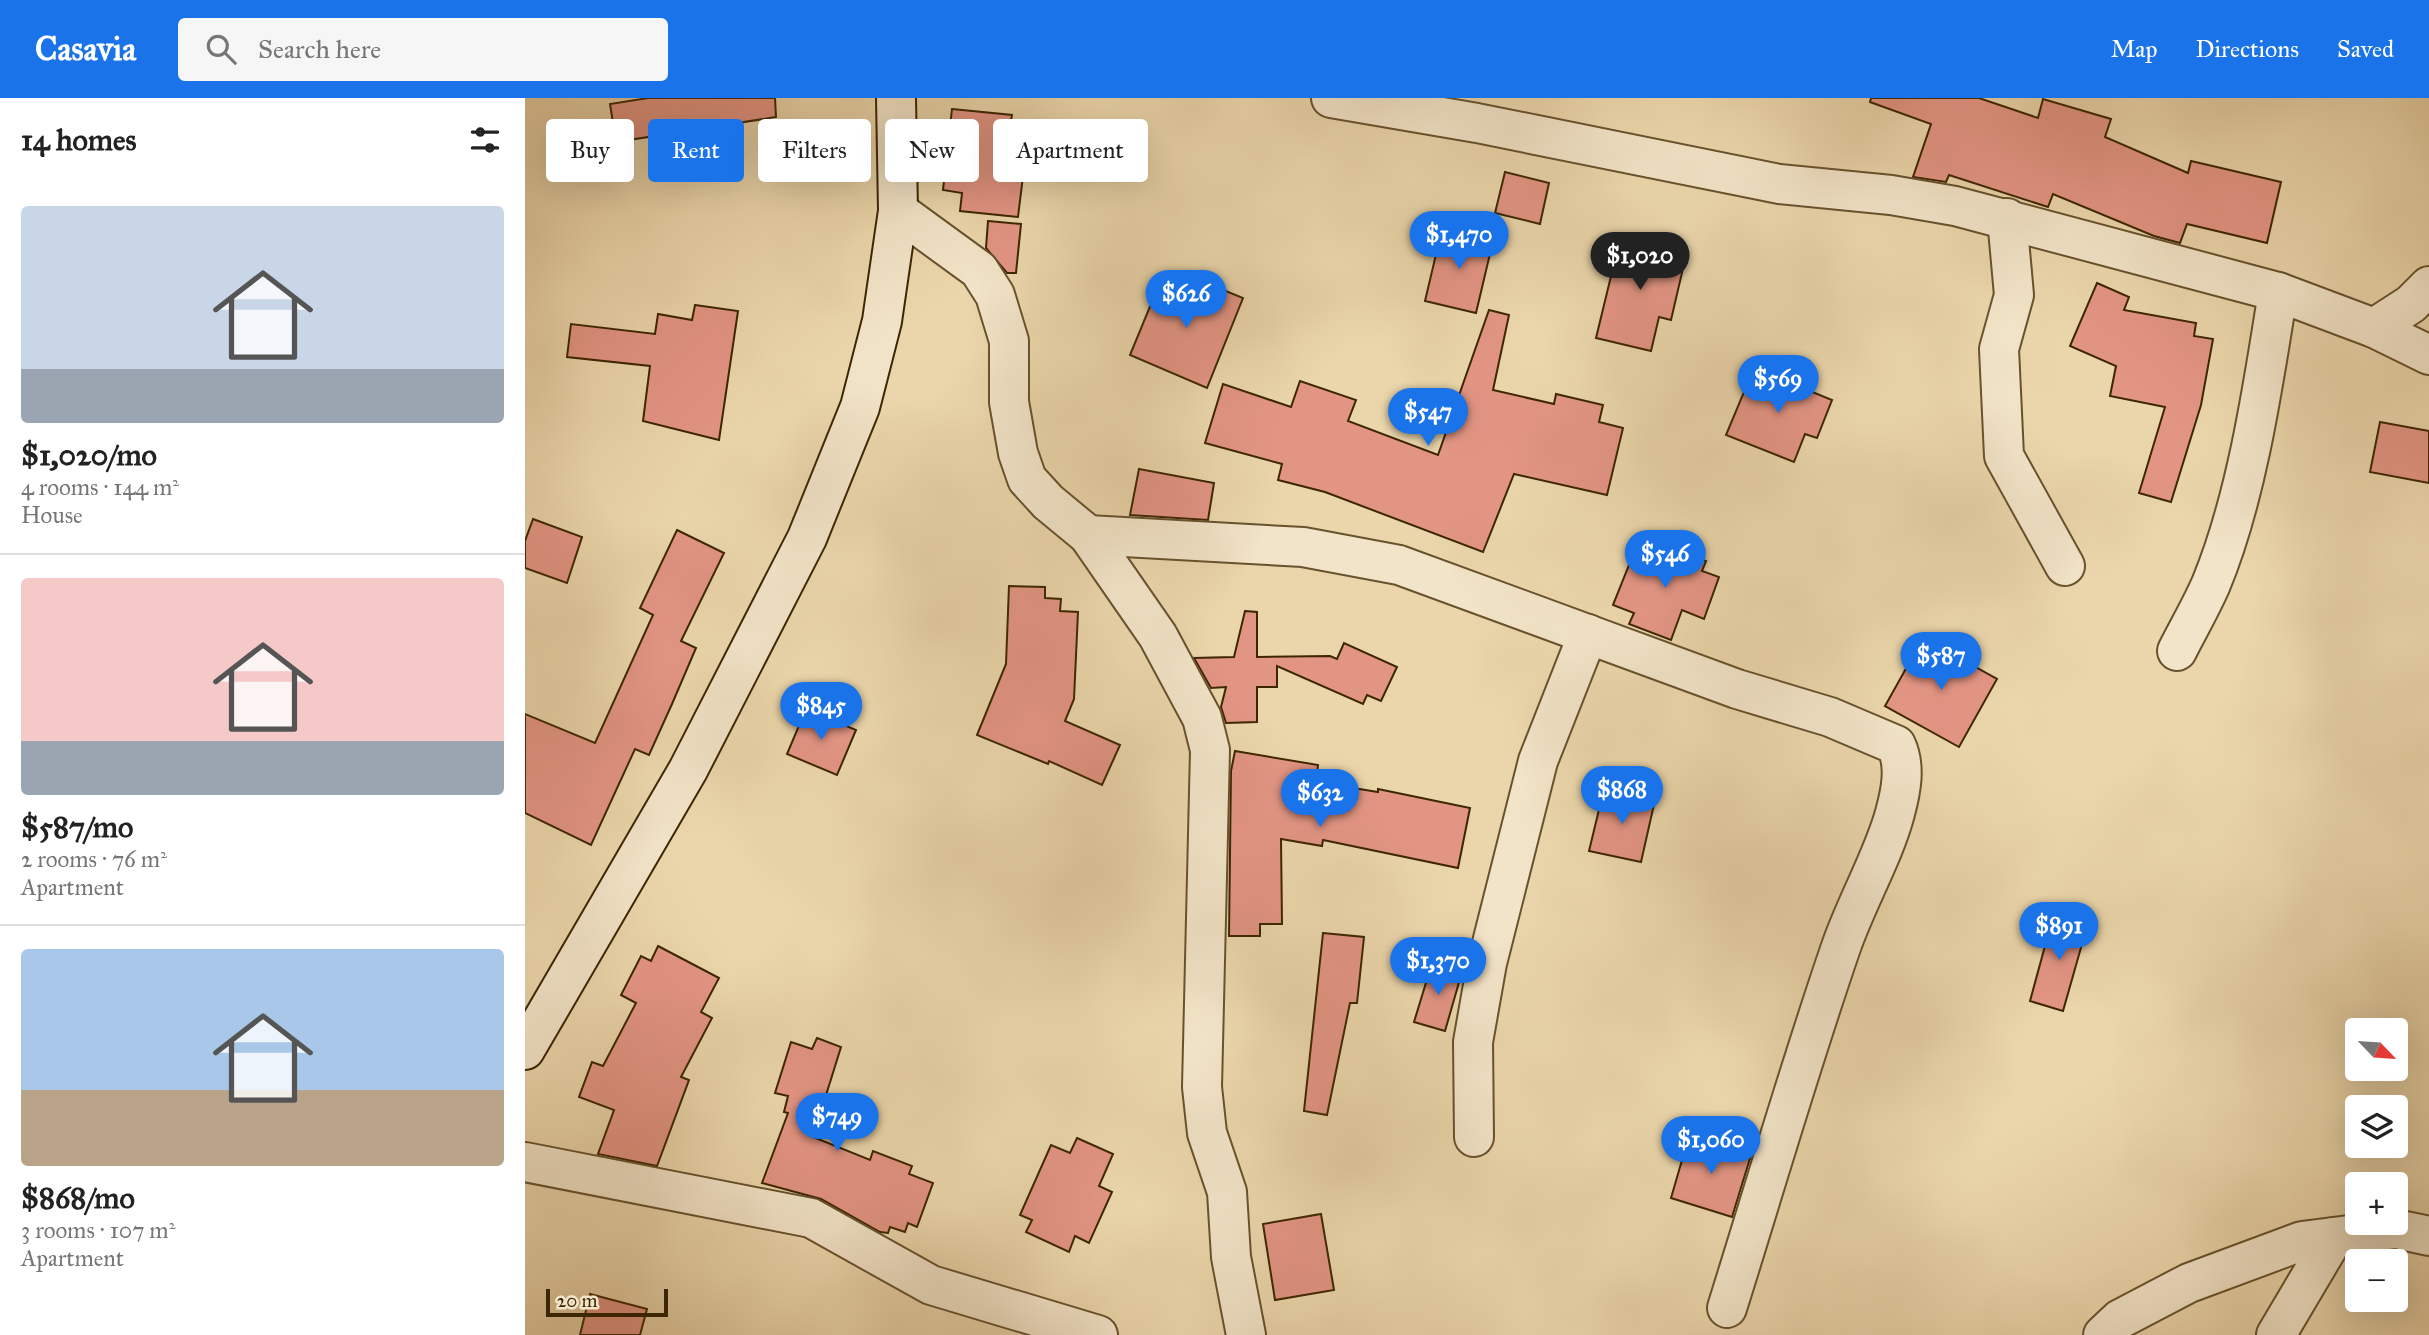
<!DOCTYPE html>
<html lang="en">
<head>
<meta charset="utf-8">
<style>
	:root { --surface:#fff; --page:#f6f6f6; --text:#222; --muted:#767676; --line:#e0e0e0; --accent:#1a73e8 }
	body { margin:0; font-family:"IM FELL Great Primer",serif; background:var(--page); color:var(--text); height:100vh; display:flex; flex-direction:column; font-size:26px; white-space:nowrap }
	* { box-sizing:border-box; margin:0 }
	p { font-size:23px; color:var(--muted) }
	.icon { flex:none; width:38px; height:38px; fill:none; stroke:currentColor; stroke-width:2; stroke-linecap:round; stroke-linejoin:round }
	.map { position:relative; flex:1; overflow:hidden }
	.sheet { display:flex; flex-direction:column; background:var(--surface); width:525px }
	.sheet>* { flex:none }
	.guide { position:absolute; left:21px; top:21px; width:665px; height:63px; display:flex; gap:14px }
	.needle { width:46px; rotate:115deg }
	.fabs { position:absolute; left:1820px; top:920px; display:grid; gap:14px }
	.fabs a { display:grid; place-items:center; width:63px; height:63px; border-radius:7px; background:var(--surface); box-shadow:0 7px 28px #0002; font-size:35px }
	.scale { position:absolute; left:21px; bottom:18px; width:122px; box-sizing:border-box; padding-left:7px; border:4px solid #3d2603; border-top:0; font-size:19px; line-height:24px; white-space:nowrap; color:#3d2603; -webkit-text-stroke:5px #f2e4c8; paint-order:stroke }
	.price { position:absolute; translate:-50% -60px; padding:0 16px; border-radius:24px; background:var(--accent); color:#fff; font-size:23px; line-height:46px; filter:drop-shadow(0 2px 4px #0008) }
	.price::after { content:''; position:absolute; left:50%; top:42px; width:21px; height:16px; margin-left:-10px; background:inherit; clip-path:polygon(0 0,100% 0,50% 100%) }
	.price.on { background:#222; color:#fff }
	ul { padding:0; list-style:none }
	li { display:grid; align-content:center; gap:14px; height:371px; padding:0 21px }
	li+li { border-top:2px solid var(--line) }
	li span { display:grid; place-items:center; height:217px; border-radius:7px; color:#555 }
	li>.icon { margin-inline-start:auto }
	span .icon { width:126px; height:126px; fill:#fffc; stroke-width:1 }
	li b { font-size:30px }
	h2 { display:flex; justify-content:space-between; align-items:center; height:84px; padding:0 21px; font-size:30px }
	.tag { padding:0 24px; border-radius:7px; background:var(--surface); box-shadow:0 7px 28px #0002; font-size:24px; line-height:63px }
	.tag.on { background:var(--accent); color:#fff }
	header { display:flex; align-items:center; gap:42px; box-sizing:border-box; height:98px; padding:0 35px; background:var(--accent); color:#fff }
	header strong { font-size:33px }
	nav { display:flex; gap:38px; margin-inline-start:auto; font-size:24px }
	.search { width:490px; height:63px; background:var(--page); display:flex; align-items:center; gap:18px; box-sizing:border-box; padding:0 24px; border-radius:7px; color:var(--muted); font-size:26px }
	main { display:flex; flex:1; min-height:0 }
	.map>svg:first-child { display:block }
</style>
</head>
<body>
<header>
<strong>Casavia</strong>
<div class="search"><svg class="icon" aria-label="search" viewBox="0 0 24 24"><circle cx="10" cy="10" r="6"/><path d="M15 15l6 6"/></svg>Search here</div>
<nav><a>Map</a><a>Directions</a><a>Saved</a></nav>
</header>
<main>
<section class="sheet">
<h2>14 homes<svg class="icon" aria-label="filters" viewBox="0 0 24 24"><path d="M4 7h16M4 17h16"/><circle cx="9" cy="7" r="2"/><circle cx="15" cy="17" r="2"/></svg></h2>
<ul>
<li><span style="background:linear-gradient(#c9d6e8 75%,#9aa5b1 0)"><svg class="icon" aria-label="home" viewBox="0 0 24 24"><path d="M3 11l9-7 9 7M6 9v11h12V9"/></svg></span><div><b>$1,020/mo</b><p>4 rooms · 144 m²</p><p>House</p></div></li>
<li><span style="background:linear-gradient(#f6c9c9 75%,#9aa5b1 0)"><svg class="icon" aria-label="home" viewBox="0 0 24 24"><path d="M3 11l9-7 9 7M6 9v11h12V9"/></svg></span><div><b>$587/mo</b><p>2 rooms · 76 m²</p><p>Apartment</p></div></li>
<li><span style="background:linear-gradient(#a9c7e8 65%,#b9a48a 0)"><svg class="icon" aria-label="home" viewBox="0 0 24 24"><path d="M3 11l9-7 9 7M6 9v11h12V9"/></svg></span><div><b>$868/mo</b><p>3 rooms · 107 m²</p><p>Apartment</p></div></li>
</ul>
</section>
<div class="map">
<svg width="1904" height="1237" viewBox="0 0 1904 1237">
	<rect width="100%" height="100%" fill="#ebd6ab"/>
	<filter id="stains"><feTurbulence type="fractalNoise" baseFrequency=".00286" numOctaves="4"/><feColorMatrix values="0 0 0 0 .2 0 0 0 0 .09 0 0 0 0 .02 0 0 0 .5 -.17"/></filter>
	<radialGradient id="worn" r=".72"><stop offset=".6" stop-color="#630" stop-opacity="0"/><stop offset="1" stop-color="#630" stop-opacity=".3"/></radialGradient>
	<g fill="#e39584" stroke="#3d2603" stroke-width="2">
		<path d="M123 0H250L251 19 91 44 85 6Z"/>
		<path d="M1346 0H1454L1513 20 1518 1 1586 21 1580 39 1663 75 1666 63 1756 84 1742 145 1662 126 1655 145 1629 138 1528 96 1523 109 1424 77 1421 84 1388 79 1406 26 1345 4Z"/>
		<path d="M427 11 487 17 484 35 503 37 493 119 435 113 437 95 418 92Z"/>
		<path d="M980 74 1024 85 1015 126 970 115Z"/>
		<path d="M463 123 496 126 491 175H482L461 150Z"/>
		<path d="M917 131 968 143 951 215 900 203Z"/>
		<path d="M1120 138 1152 146 1148 163 1159 166 1146 222 1134 219 1126 253 1071 240 1095 141 1118 146Z"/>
		<path d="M638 177 687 197 691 189 718 200 682 290 605 257Z"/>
		<path d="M1572 185 1604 199 1599 212 1671 225 1669 238 1688 241 1676 307 1646 404 1614 395 1640 309 1585 298 1591 268 1545 248Z"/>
		<path d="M170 207 213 213 194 342 118 323 125 268 42 259 46 226 130 236 133 216 167 222Z"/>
		<path d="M964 212 984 217 968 292 1029 306 1031 296 1078 307 1074 324 1098 330 1082 397 989 376 958 454 800 394 753 382 757 366 680 345 698 286 766 309 775 283 831 302 823 323 913 357Z"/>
		<path d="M1229 270 1307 302 1292 340 1280 336 1269 364 1201 337Z"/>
		<path d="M1855 324 1904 333V385L1845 374Z"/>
		<path d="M614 371 689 385 683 422 605 417Z"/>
		<path d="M8 421 57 439 42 485 0 470V443Z"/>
		<path d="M152 432 199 455 156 543 171 550 147 606 124 657 110 651 66 747 0 715V616L70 645 128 517 115 510Z"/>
		<path d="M1136 446 1181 463 1177 473 1194 479 1179 521 1157 512 1146 542 1104 526 1109 515 1088 507 1110 452 1131 460Z"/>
		<path d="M484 488 520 489V500L536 501 535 513 553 514 549 601 540 623 595 647 577 687 524 663 523 666 452 637 481 566Z"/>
		<path d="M720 513 732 514V559L805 558 812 561 819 545 872 569 856 603 842 597 838 606 752 568V589H732V624L701 625 696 609 701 589 686 590 669 560 709 559Z"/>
		<path d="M1398 540 1472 581 1434 649 1360 608Z"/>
		<path d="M281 611 331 632 312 677 262 656Z"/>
		<path d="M710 653 793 667 791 684 853 694V691L945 710 933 770 798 742 797 748 756 741 757 826H735V838H704L706 673Z"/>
		<path d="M1079 691 1130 702 1116 764 1064 753Z"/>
		<path d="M1529 815 1563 825 1538 913 1505 903Z"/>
		<path d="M798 835 839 839 832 905H825L802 1017 779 1013Z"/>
		<path d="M133 848 194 880 176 914 187 920 156 979 164 982 132 1068 73 1056 89 1012 54 999 67 964 78 968 111 905 96 897 116 858 126 863Z"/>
		<path d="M907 865 937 874 920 933 889 924Z"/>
		<path d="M292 940 316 949 288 1039 345 1062 348 1053 387 1068 384 1076 408 1085 392 1129 383 1125 380 1134 365 1129 363 1135 355 1134 296 1101 237 1085 263 1015 259 1014 263 998 250 995 266 944 287 951Z"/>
		<path d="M1164 1038 1226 1057 1207 1119 1146 1100Z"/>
		<path d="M552 1040 588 1056 574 1088 587 1094 564 1145 550 1138 544 1154 501 1134 507 1122 495 1117 526 1047 545 1055Z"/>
		<path d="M796 1116 809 1192 750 1202 738 1126Z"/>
		<path d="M65 1196 122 1211 115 1237H55Z"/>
	</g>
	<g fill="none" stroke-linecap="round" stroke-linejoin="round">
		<defs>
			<g id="street">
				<path d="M806 0 952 25 1254 86 1366 97 1430 108 1753 194 1849 230 1904 257"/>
				<path d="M373 113 454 172 470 197 484 243V304L493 355 502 381 523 404 563 437 633 538 677 620 685 652 677 989 682 1035 702 1094 706 1159 721 1237"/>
				<path d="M1482 120 1489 197 1474 251 1479 358 1540 468"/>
				<path d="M1849 230 1886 206 1904 188"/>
				<path d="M563 437 778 449 874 467 1212 591 1305 619 1371 647C1381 668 1376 693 1370 715 1359 757 1331 805 1316 849 1275 968 1240 1089 1202 1210"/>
				<path d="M1652 553C1663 531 1676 509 1686 486 1722 399 1738 288 1753 194"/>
				<path d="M949 1039 948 944 962 865 1013 663 1063 536"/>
				<path d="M0 1064 286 1120 406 1187 573 1237"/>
				<path d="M1578 1237 1595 1221 1664 1185 1777 1143 1871 1131 1904 1138"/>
				<path d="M1751 1237 1809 1139"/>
			</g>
			<path id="secondary" d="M0 952 163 672 282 440 335 309 357 223 373 113 371 0"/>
		</defs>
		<use href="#street" stroke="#68522d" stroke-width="42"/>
		<use href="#secondary" stroke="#3d2603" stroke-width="42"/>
		<use href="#street" stroke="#f2e4c8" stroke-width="38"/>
		<use href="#secondary" stroke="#f2e4c8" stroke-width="38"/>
	</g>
	<rect width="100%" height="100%" filter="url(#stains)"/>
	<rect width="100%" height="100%" fill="url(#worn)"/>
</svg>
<div class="fabs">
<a><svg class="needle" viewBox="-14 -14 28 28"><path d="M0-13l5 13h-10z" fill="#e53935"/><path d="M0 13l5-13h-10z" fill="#767676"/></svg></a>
<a><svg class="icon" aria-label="layers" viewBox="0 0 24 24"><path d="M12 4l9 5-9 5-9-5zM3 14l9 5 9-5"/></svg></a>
<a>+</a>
<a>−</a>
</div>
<div class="scale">20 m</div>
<b class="price" style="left:934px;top:173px">$1,470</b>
<b class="price on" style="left:1115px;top:194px">$1,020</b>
<b class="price" style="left:661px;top:232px">$626</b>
<b class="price" style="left:1253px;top:317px">$569</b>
<b class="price" style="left:903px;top:350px">$547</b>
<b class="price" style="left:1140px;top:492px">$546</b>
<b class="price" style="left:1416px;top:594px">$587</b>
<b class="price" style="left:296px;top:644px">$845</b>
<b class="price" style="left:1097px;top:728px">$868</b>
<b class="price" style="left:795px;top:731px">$632</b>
<b class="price" style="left:1534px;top:864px">$891</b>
<b class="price" style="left:913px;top:899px">$1,370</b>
<b class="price" style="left:312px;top:1055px">$749</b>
<b class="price" style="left:1186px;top:1078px">$1,060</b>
<div class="guide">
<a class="tag">Buy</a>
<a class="tag on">Rent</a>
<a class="tag">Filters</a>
<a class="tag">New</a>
<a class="tag">Apartment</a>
</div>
</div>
</main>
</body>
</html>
